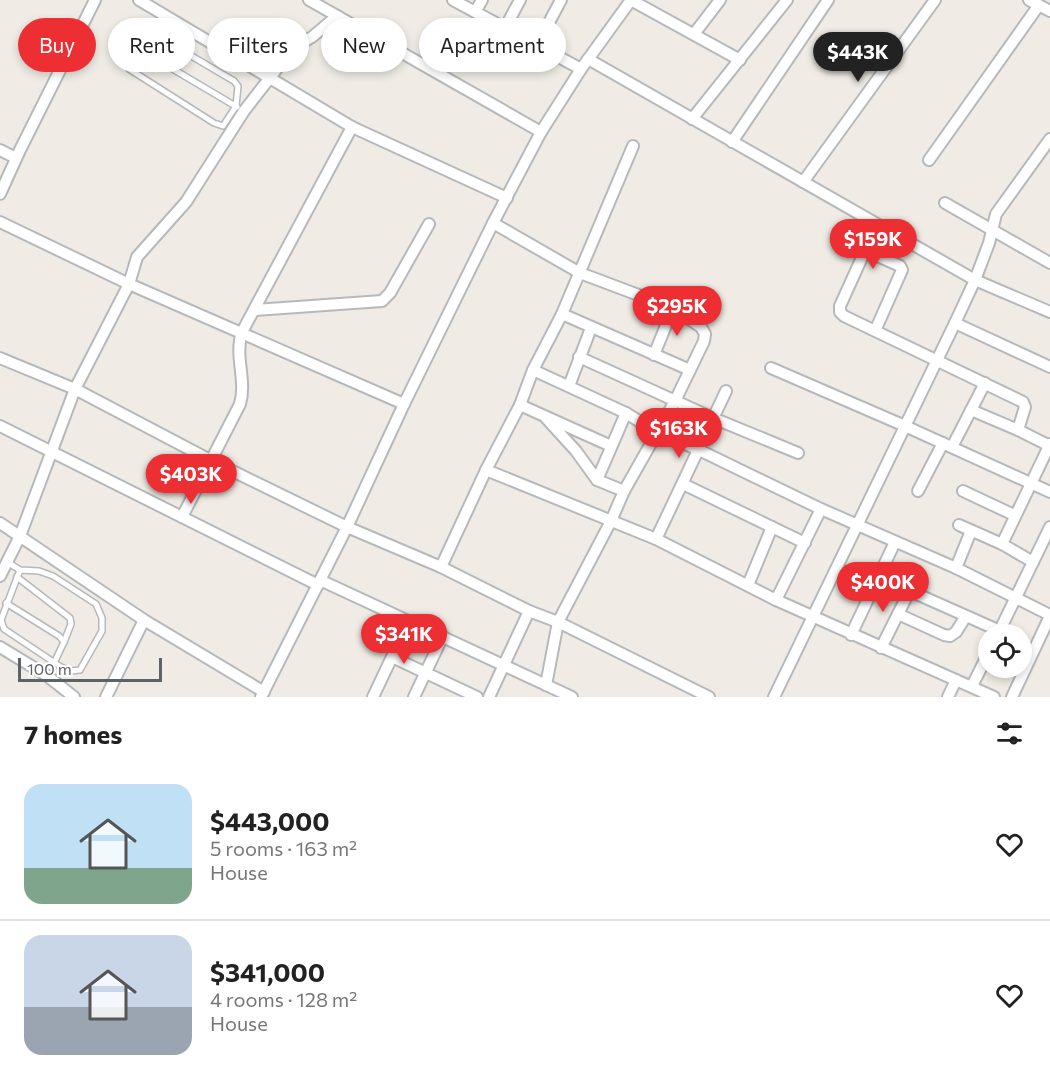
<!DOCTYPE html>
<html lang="en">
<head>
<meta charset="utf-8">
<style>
	:root { --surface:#fff; --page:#f6f6f6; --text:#222; --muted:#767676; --line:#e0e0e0; --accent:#ed2e32 }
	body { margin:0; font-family:Commissioner,sans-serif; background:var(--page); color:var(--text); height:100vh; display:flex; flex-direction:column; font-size:22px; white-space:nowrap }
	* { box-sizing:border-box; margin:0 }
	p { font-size:20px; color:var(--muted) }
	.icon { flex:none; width:33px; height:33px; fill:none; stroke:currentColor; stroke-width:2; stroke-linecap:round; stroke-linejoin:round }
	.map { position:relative; height:697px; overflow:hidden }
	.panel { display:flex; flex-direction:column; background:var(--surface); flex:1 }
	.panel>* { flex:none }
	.hud { position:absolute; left:18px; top:18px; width:600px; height:54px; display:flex; gap:12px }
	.controls { position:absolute; left:978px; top:624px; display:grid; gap:12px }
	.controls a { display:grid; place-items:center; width:54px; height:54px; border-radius:50%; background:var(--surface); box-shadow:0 3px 9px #0003; font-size:30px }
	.scale { position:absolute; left:18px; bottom:15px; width:144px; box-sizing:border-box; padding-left:6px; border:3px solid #5d6266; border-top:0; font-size:16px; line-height:21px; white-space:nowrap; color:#5d6266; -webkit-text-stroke:4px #fff; paint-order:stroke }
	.price { position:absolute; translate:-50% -51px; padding:0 14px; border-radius:21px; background:var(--accent); color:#fff; font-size:20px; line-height:39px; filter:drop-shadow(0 2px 3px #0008) }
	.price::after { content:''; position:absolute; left:50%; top:36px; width:18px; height:14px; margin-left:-9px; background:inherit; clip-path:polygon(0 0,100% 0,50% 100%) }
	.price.selected { background:#222; color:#fff }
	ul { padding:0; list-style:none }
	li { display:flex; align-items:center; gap:18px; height:150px; padding:0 24px }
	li+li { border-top:2px solid var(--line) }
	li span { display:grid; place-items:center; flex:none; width:168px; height:120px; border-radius:18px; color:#555 }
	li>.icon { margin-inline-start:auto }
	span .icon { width:72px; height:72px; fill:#fffc; stroke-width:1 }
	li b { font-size:26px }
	h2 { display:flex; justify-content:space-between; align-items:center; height:72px; padding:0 24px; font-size:26px }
	.tag { padding:0 21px; border-radius:27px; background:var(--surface); box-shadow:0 3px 9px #0003; font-size:21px; line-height:54px }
	.tag.selected { background:var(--accent); color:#fff }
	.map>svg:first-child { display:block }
</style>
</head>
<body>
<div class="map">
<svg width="1050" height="697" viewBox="0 0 1050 697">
	<rect width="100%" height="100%" fill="#f0ece5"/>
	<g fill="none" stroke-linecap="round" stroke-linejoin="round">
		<defs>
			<g id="service">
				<path d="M139 27 144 28 234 81 238 86 236 106 223 126 214 123 129 69 124 59 134 29Z"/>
				<path d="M129 43 237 107"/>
				<path d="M7 562 20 570 39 571 53 576 96 604 102 618V631L80 670 71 671 61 667 4 629 1 620 20 570"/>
				<path d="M17 577 70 618 71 624 64 642"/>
				<path d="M6 603 59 636 64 642 54 663"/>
			</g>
			<g id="minor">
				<path d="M139 0 352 127 507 198"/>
				<path d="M309 0 541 132"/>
				<path d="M453 0 581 69"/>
				<path d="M631 0 740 60"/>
				<path d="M1029 0 1050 11"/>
				<path d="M475 12 482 0"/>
				<path d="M505 28 520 0"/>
				<path d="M694 34 720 0"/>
				<path d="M537 45 561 0"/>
				<path d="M588 59 975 280 1050 312"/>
				<path d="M692 119 787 0"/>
				<path d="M732 142 828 0"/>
				<path d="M0 150 16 158"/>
				<path d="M929 160 1039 5"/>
				<path d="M803 182 935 0"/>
				<path d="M0 194 20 150 95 0"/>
				<path d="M945 203 1050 263"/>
				<path d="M0 222 129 284 404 404"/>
				<path d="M493 223 580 273 673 308 701 327 705 334 704 341 675 401 624 491 611 521 558 622 546 685"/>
				<path d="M255 310 382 301 390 293 429 224"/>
				<path d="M562 314 690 370"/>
				<path d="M955 323 1050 367"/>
				<path d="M875 331 902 270 900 266 871 253H864L840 306V312L844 316 1023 402 1025 407 1018 430 1050 446"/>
				<path d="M654 355 673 308"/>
				<path d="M579 357 713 418 798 453"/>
				<path d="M0 358 75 389 210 460 347 527 441 567 529 611 558 622 709 697"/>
				<path d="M771 368 905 426 1050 492"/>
				<path d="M533 370 626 413 658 433 699 450 821 509 956 568 1050 615"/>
				<path d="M569 386 591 328"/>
				<path d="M520 405 611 446"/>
				<path d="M971 410 1018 430"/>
				<path d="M546 418 576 451 597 480 624 491"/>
				<path d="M0 426 318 585"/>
				<path d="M952 447 985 383"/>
				<path d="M486 470 656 539 776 600 994 697"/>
				<path d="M597 480 626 413"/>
				<path d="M683 484 805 543"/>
				<path d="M918 491 943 443"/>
				<path d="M963 491 1014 515"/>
				<path d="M182 517 240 404C247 380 234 356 242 332L352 127"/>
				<path d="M0 523 144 620 264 692"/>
				<path d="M959 525 1002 544 1033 562"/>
				<path d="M656 539 726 391"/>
				<path d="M1002 544 1050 444"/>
				<path d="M441 567 486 470 520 405 533 370 562 314 633 146"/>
				<path d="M956 568 971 531"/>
				<path d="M0 576 20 536 75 389 129 284 137 257 186 202 244 111 293 48 312 37 337 16"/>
				<path d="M320 580 572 697"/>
				<path d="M748 585 772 527"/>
				<path d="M910 591 1000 631"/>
				<path d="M776 600 821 509"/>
				<path d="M898 614 944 635 950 636 956 632 966 616"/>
				<path d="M998 634 1050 527"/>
				<path d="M851 635 895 542"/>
				<path d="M0 647 46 675 74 697"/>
				<path d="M881 648 913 584 911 580 882 570"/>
				<path d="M392 657 477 697"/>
				<path d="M972 686 988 654"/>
				<path d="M106 697 144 620"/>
				<path d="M261 697 347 527 404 404 493 223 541 132 581 69 631 0"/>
				<path d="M373 697 409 621"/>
				<path d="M414 697 443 636"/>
				<path d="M489 697 529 611"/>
				<path d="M774 697 955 323 975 280 989 243 996 214 1050 139"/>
				<path d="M948 697 956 680"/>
				<path d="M1012 697 1050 616"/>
			</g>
		</defs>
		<use href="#service" stroke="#b6b9bc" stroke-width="8"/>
		<use href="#minor" stroke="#b6b9bc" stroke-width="14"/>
		<use href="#service" stroke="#fff" stroke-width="5"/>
		<use href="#minor" stroke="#fff" stroke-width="10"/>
	</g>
</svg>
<div class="controls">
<a><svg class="icon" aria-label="locate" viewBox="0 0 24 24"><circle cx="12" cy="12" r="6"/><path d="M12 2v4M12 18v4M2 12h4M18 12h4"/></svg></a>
</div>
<div class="scale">100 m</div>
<b class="price selected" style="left:858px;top:83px">$443K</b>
<b class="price" style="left:873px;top:270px">$159K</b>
<b class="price" style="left:677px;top:337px">$295K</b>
<b class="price" style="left:679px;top:459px">$163K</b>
<b class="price" style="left:191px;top:505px">$403K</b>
<b class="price" style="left:883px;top:613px">$400K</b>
<b class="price" style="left:404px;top:665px">$341K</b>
<div class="hud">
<a class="tag selected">Buy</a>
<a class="tag">Rent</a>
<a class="tag">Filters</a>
<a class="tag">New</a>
<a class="tag">Apartment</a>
</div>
</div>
<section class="panel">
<h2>7 homes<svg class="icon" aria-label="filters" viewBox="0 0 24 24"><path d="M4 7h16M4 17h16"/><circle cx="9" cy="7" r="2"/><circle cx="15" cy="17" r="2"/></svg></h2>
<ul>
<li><span style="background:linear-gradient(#bfe0f5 70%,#7fa58c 0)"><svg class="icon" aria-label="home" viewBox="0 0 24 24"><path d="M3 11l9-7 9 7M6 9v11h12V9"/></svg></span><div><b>$443,000</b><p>5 rooms · 163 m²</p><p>House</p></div><svg class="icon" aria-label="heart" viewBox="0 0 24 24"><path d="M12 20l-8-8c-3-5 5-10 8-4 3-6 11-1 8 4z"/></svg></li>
<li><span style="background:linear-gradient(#c9d6e8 60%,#9aa5b1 0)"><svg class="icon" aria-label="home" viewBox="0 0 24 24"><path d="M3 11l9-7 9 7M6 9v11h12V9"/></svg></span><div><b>$341,000</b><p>4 rooms · 128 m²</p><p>House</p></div><svg class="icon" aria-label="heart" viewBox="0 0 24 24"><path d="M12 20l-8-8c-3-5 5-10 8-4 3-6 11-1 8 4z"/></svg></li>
</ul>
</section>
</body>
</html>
